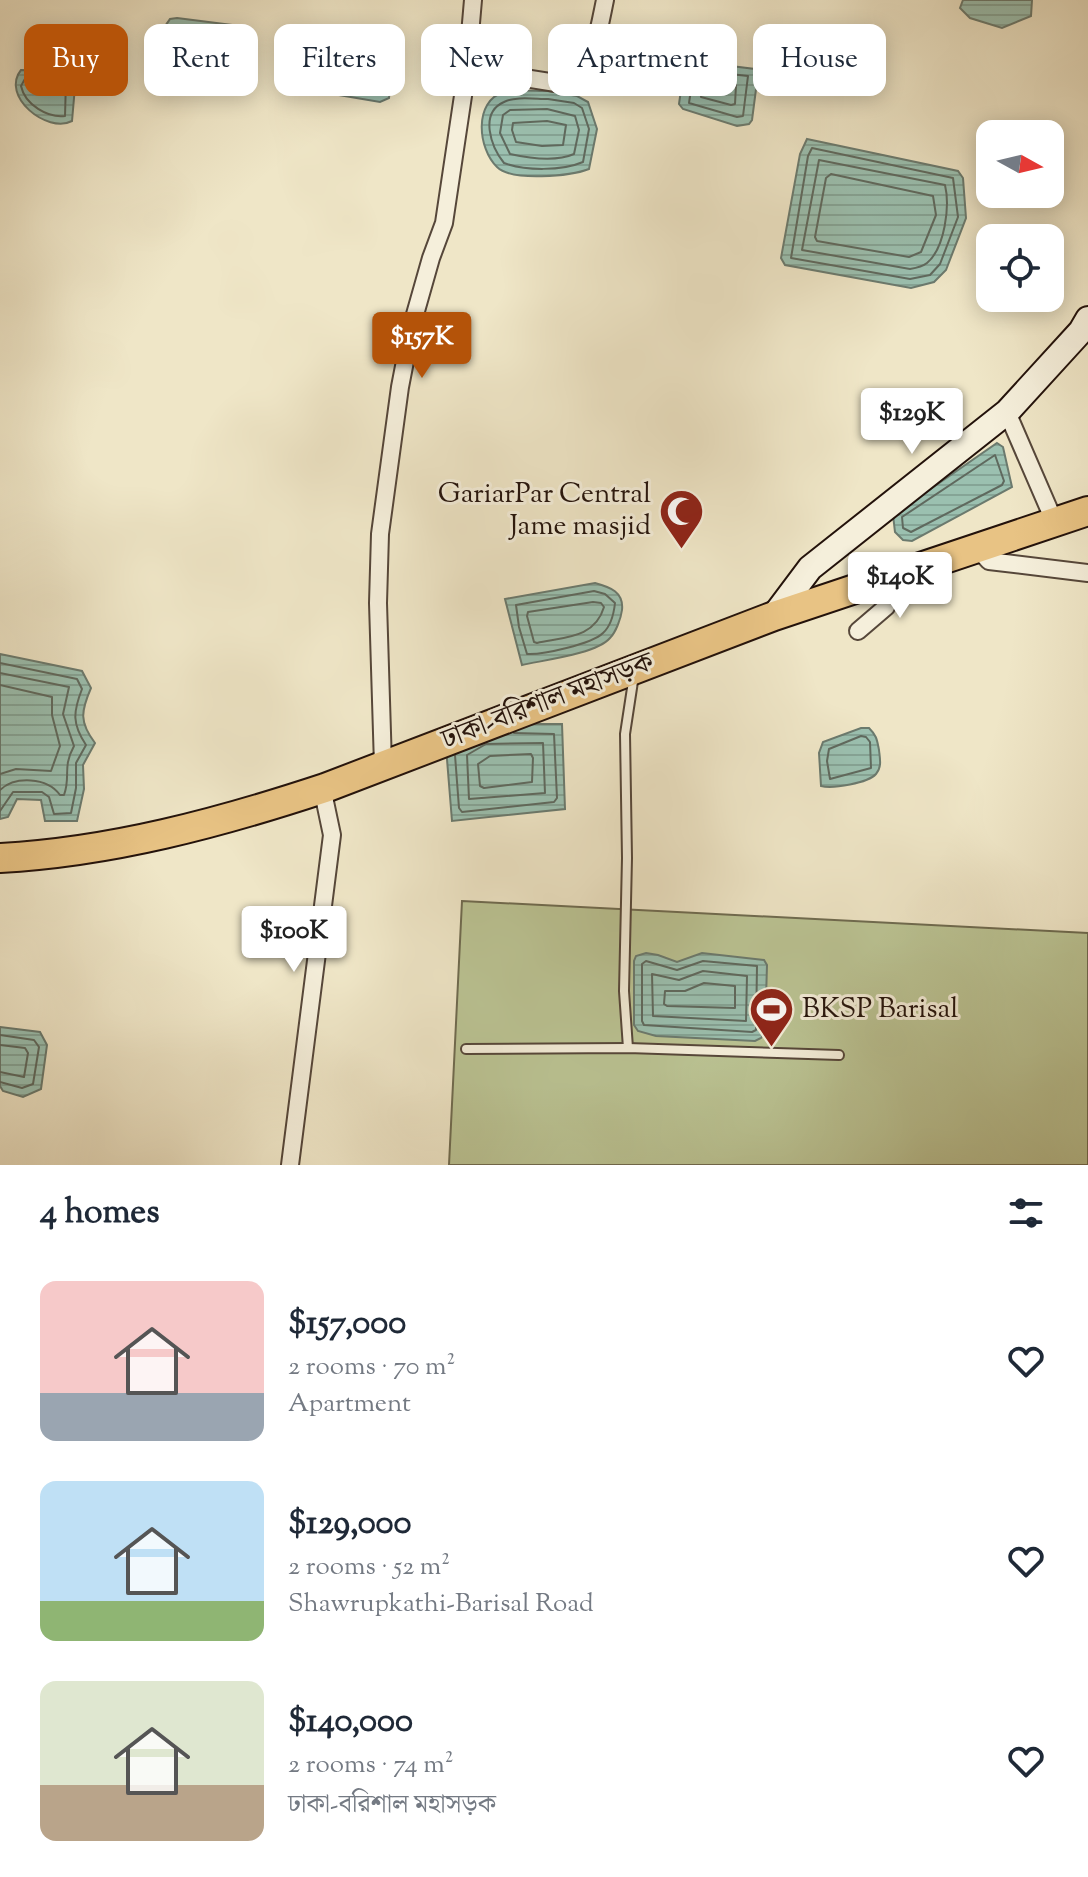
<!DOCTYPE html>
<html lang="en">
<head>
<meta charset="utf-8">
<style>
	:root { --surface:#fff; --page:#f6f6f7; --text:#1f2937; --muted:#747a83; --accent:#b45309 }
	body { margin:0; font-family:"Sorts Mill Goudy","Noto Serif Bengali",serif; background:var(--page); color:var(--text); height:100vh; display:flex; flex-direction:column; font-size:30px; white-space:nowrap }
	* { box-sizing:border-box; margin:0 }
	p { font-size:26px; color:var(--muted) }
	.icon { flex:none; width:44px; height:44px; fill:none; stroke:currentColor; stroke-width:2; stroke-linecap:round; stroke-linejoin:round }
	.map { position:relative; height:1165px; overflow:hidden }
	.drawer { display:flex; flex-direction:column; background:var(--surface); flex:1 }
	.drawer>* { flex:none }
	.hud { position:absolute; left:24px; top:24px; width:1040px; height:72px; display:flex; gap:16px }
	.needle { width:52px; rotate:98deg }
	.tools { position:absolute; left:976px; top:120px; display:grid; gap:16px }
	.tools a { display:grid; place-items:center; width:88px; height:88px; border-radius:16px; background:var(--surface); box-shadow:0 4px 20px #0003; font-size:40px }
	.price { position:absolute; translate:-50% -68px; padding:0 18px; border-radius:8px; background:#fff; color:#222; font-size:26px; line-height:52px; filter:drop-shadow(0 2px 4px #0008) }
	.price::after { content:''; position:absolute; left:50%; top:48px; width:24px; height:18px; margin-left:-12px; background:inherit; clip-path:polygon(0 0,100% 0,50% 100%) }
	.price.current { background:var(--accent); color:#fff }
	ul { padding:0; list-style:none }
	li { display:flex; align-items:center; gap:24px; height:200px; padding:0 40px }
	li span { display:grid; place-items:center; flex:none; width:224px; height:160px; border-radius:16px; color:#555 }
	li>.icon { margin-inline-start:auto }
	span .icon { width:96px; height:96px; fill:#fffc; stroke-width:1 }
	li b { font-size:34px }
	h2 { display:flex; justify-content:space-between; align-items:center; height:96px; padding:0 40px; font-size:34px }
	.tag { padding:0 28px; border-radius:16px; background:var(--surface); box-shadow:0 4px 20px #0003; font-size:28px; line-height:72px }
	.tag.current { background:var(--accent); color:#fff }
	.map>svg:first-child { display:block }
</style>
</head>
<body>
<div class="map">
<svg width="1088" height="1165" viewBox="0 0 1088 1165">
	<defs>
		<pattern id="water-rules" width="6" height="5" patternUnits="userSpaceOnUse" patternTransform="scale(2)"><rect width="6" height="5" fill="#9bc0b0"/><path d="M0 2.5h6" fill="none" stroke="#85a496"/></pattern>
	</defs>
	<rect width="100%" height="100%" fill="#efe6c7"/>
	<filter id="stains"><feTurbulence type="fractalNoise" baseFrequency=".0025" numOctaves="4"/><feColorMatrix values="0 0 0 0 .2 0 0 0 0 .09 0 0 0 0 .02 0 0 0 .5 -.17"/></filter>
	<radialGradient id="worn" r=".72"><stop offset=".6" stop-color="#630" stop-opacity="0"/><stop offset="1" stop-color="#630" stop-opacity=".3"/></radialGradient>
	<path fill="#bbc494" stroke="#6f6b50" stroke-width="2" d="M462 901 1088 933V1165H449Z"/>
	<g fill="url(#water-rules)" stroke="#6b7a6e" stroke-width="2">
		<path d="M963 0H1032L1031 16 1002 28 970 18 960 8Z"/>
		<path d="M177 18 240 26 244 29V69L238 82 163 77C156 62 159 32 170 19Z"/>
		<path d="M339 48 389 54 393 58 389 98 380 102 339 95C328 85 334 61 339 48Z"/>
		<path d="M690 61 755 69 758 74 752 120 749 124 737 126 683 109 679 104 684 69Z"/>
		<path d="M21 70 73 72 76 75 72 121C47 134 0 96 21 70Z"/>
		<path d="M548 91 577 96 588 102 597 129 589 169C571 176 512 182 497 167 478 149 473 101 504 92 517 89 535 91 548 91Z"/>
		<path d="M807 139 958 171 963 178 966 218 946 270 934 282 911 288 785 265 781 258 800 154Z"/>
		<path d="M997 443 1003 447 1012 487 912 541 903 540 895 532 893 515Z"/>
		<path d="M595 583C610 587 624 592 622 610 621 618 616 632 610 638 596 654 544 660 522 665L505 599Z"/>
		<path d="M0 654 82 671 91 688C81 711 79 722 95 743L83 765 84 789 77 821H45L41 800 17 799 8 817 0 819Z"/>
		<path d="M527 724H562L565 809 452 821 446 747Z"/>
		<path d="M861 728H869C877 736 877 740 879 750 880 759 882 767 876 774 868 783 833 789 821 786L819 753 823 742Z"/>
		<path d="M646 953 658 955 677 962 702 953 764 960 767 965 765 1032 761 1038 755 1041 656 1036 638 1031 634 1025V961L636 956Z"/>
		<path d="M0 1027 40 1032 47 1045 41 1089 23 1097 3 1091 0 1086Z"/>
	</g>
	<g fill="none" stroke-linecap="round" stroke-linejoin="round">
		<g stroke="#5f695e" stroke-width="2">
			<path d="M175 26 235 34 236 67 234 73 169 69V48Z"/>
			<path d="M183 37 225 43 226 62 222 64 180 60 179 50Z"/>
			<path d="M346 57 383 61 382 92 342 87Z"/>
			<path d="M694 70 748 76 743 116 737 117 689 103Z"/>
			<path d="M26 77 66 80 65 116C48 118 25 105 21 86Z"/>
			<path d="M704 81 736 85 735 104 731 105 701 97 700 84Z"/>
			<path d="M548 99 574 103 582 108 589 129 583 162C562 171 525 171 504 163 491 147 479 113 504 102 515 96 535 99 548 99Z"/>
			<path d="M547 109 575 116 579 130 574 154C556 162 528 158 510 154L500 133 503 115 510 110Z"/>
			<path d="M547 121 566 125 563 145 542 146 516 142 512 130 513 123Z"/>
			<path d="M812 148 953 178 958 217 940 264 930 275 910 279 791 258 808 156Z"/>
			<path d="M819 160 945 185C950 206 945 248 927 263 922 267 916 268 910 269L802 250Z"/>
			<path d="M831 174 933 196 936 215 921 252 909 257 817 241 815 237 826 178Z"/>
			<path d="M995 455 1004 481 1002 485 911 532 903 528 902 517Z"/>
			<path d="M594 591 605 594 615 603C614 612 611 626 603 633 592 644 542 655 527 654L519 627 516 605Z"/>
			<path d="M593 602 601 603 604 607C595 638 565 637 537 643L534 642 527 616 528 612Z"/>
			<path d="M0 663 77 679 82 689C73 712 72 724 86 745L76 763V788L71 813 54 814 49 797 42 792H13L0 811"/>
			<path d="M0 673 69 687 63 714 74 746C62 768 71 776 64 795H60C47 777 15 776 0 790"/>
			<path d="M0 685 52 697V715L60 746 51 771 16 769 0 774"/>
			<path d="M861 736 866 737 870 742 871 768 830 779 827 761 829 749Z"/>
			<path d="M543 743 545 793 469 799 467 755 486 744Z"/>
			<path d="M531 754 533 758 532 782 484 788 480 786 478 764 490 756Z"/>
			<path d="M455 755 459 808 462 812 554 802 557 798 554 734 514 733"/>
			<path d="M646 961 677 970 703 961 757 966 756 1030 752 1032 644 1025 642 1021V964Z"/>
			<path d="M703 971 747 976 746 1021 653 1016 652 974 679 980Z"/>
			<path d="M704 983 735 986V1008L667 1006 664 1004 665 991H685Z"/>
			<path d="M0 1035 34 1040 39 1047 33 1084 22 1088 0 1082"/>
			<path d="M0 1045 25 1048 28 1053 24 1077 0 1072"/>
		</g>
		<defs>
			<g id="service">
				<path d="M628 1048 624 991 627 858 625 734 634 675"/>
				<path d="M466 1049 628 1048 839 1055"/>
			</g>
			<g id="minor">
				<path d="M467 69 556 83 574 82C595 59 599 29 605 0"/>
				<path d="M1007 412 1055 523"/>
				<path d="M977 548 989 561 1088 573"/>
				<path d="M858 631 886 607 899 574"/>
				<path d="M383 765 378 603 380 534 400 387 412 325 431 258 444 223 467 69 473 0"/>
				<path d="M290 1165 332 835 324 797 325 788"/>
			</g>
			<path id="secondary" d="M774 616 810 568 1007 412 1081 331 1088 319"/>
			<path id="trunk" d="M0 858C111 852 219 823 325 788L774 616 1088 511"/>
		</defs>
		<use href="#service" stroke="#56473a" stroke-width="12"/>
		<use href="#minor" stroke="#56473a" stroke-width="20"/>
		<use href="#secondary" stroke="#23120b" stroke-width="28"/>
		<use href="#trunk" stroke="#23120b" stroke-width="32"/>
		<use href="#service" stroke="#f5efdb" stroke-width="8"/>
		<use href="#minor" stroke="#f5efdb" stroke-width="16"/>
		<use href="#secondary" stroke="#f5efdb" stroke-width="24"/>
		<use href="#trunk" stroke="#e8c384" stroke-width="28"/>
	</g>
	<defs>
		<symbol id="mosque-pin" viewBox="-11 -11 22 30"><path d="M0 17L-7.5 6A9.5 9.5 0 1 1 7.5 6Z" fill="#8f2418" stroke="#f5efdb"/><path d="M3.5-4.9A6 6 0 1 0 3.5 4.9A5 5 0 1 1 3.5-4.9Z" fill="#fff"/></symbol>
		<symbol id="stadium-pin" viewBox="-11 -11 22 30"><path d="M0 17L-7.5 6A9.5 9.5 0 1 1 7.5 6Z" fill="#8f2418" stroke="#f5efdb"/><path d="M0-5a6.5 5 0 1 0 0 10a6.5 5 0 1 0 0-10ZM-3.5-1.8h7v3.6h-7Z" fill="#fff"/></symbol>
	</defs>
	<g fill-rule="evenodd">
		<use href="#mosque-pin" x="656" y="486" width="51" height="69"/>
		<use href="#stadium-pin" x="746" y="984" width="51" height="69"/>
	</g>
	<g text-anchor="middle" dominant-baseline="central" stroke-width="6" stroke-linejoin="round" paint-order="stroke">
		<g font-size="28" fill="#23120b" stroke="#f5efdb" text-anchor="end">
			<text x="651" y="495">GariarPar Central<tspan x="651" dy="32">Jame masjid</tspan></text>
			<text x="802" y="1010" text-anchor="start">BKSP Barisal</text>
		</g>
		<g font-size="28" fill="#23120b" stroke="#f5efdb">
			<text transform="translate(548 702) rotate(-21)">ঢাকা-বরিশাল মহাসড়ক</text>
		</g>
	</g>
	<rect width="100%" height="100%" filter="url(#stains)"/>
	<rect width="100%" height="100%" fill="url(#worn)"/>
</svg>
<div class="tools">
<a><svg class="needle" viewBox="-14 -14 28 28"><path d="M0-13l5 13h-10z" fill="#e53935"/><path d="M0 13l5-13h-10z" fill="#747a83"/></svg></a>
<a><svg class="icon" aria-label="locate" viewBox="0 0 24 24"><circle cx="12" cy="12" r="6"/><path d="M12 2v4M12 18v4M2 12h4M18 12h4"/></svg></a>
</div>
<b class="price current" style="left:422px;top:380px">$157K</b>
<b class="price" style="left:912px;top:456px">$129K</b>
<b class="price" style="left:900px;top:620px">$140K</b>
<b class="price" style="left:294px;top:974px">$100K</b>
<div class="hud">
<a class="tag current">Buy</a>
<a class="tag">Rent</a>
<a class="tag">Filters</a>
<a class="tag">New</a>
<a class="tag">Apartment</a>
<a class="tag">House</a>
</div>
</div>
<section class="drawer">
<h2>4 homes<svg class="icon" aria-label="filters" viewBox="0 0 24 24"><path d="M4 7h16M4 17h16"/><circle cx="9" cy="7" r="2"/><circle cx="15" cy="17" r="2"/></svg></h2>
<ul>
<li><span style="background:linear-gradient(#f6c9c9 70%,#9aa5b1 0)"><svg class="icon" aria-label="home" viewBox="0 0 24 24"><path d="M3 11l9-7 9 7M6 9v11h12V9"/></svg></span><div><b>$157,000</b><p>2 rooms · 70 m²</p><p>Apartment</p></div><svg class="icon" aria-label="heart" viewBox="0 0 24 24"><path d="M12 20l-8-8c-3-5 5-10 8-4 3-6 11-1 8 4z"/></svg></li>
<li><span style="background:linear-gradient(#bfe0f5 75%,#8fb573 0)"><svg class="icon" aria-label="home" viewBox="0 0 24 24"><path d="M3 11l9-7 9 7M6 9v11h12V9"/></svg></span><div><b>$129,000</b><p>2 rooms · 52 m²</p><p>Shawrupkathi-Barisal Road</p></div><svg class="icon" aria-label="heart" viewBox="0 0 24 24"><path d="M12 20l-8-8c-3-5 5-10 8-4 3-6 11-1 8 4z"/></svg></li>
<li><span style="background:linear-gradient(#dfe7d0 65%,#b9a48a 0)"><svg class="icon" aria-label="home" viewBox="0 0 24 24"><path d="M3 11l9-7 9 7M6 9v11h12V9"/></svg></span><div><b>$140,000</b><p>2 rooms · 74 m²</p><p>ঢাকা-বরিশাল মহাসড়ক</p></div><svg class="icon" aria-label="heart" viewBox="0 0 24 24"><path d="M12 20l-8-8c-3-5 5-10 8-4 3-6 11-1 8 4z"/></svg></li>
</ul>
</section>
</body>
</html>
